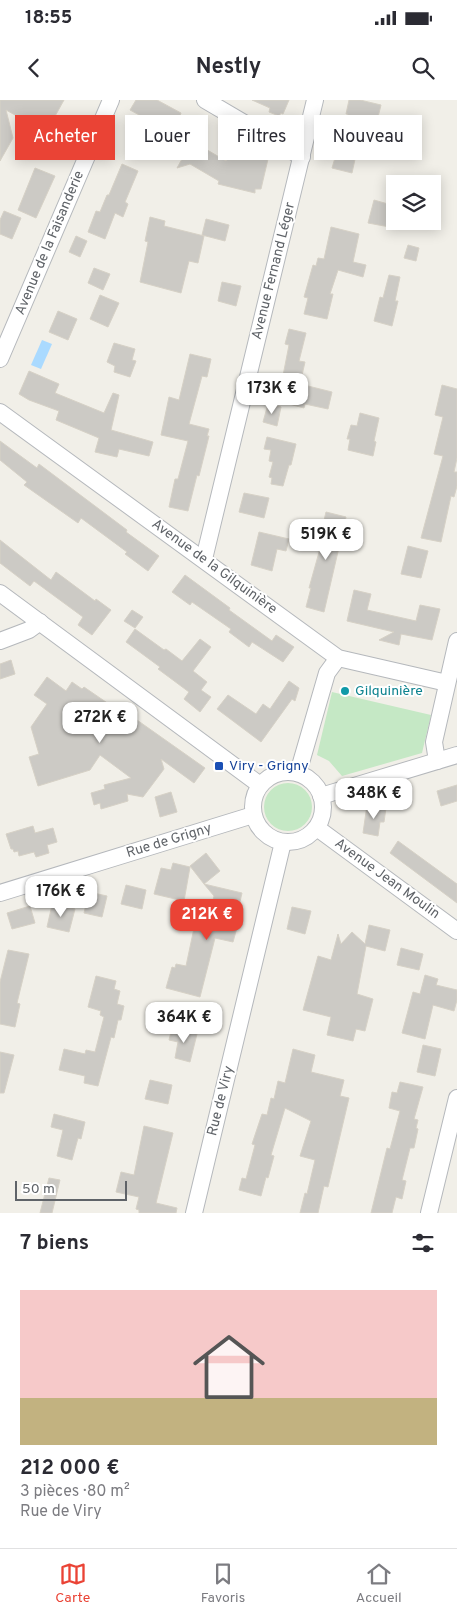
<!DOCTYPE html>
<html lang="fr">
<head>
<meta charset="utf-8">
<style>
	:root { --surface:#fff; --page:#f2f2f3; --text:#2b2b33; --muted:#7c7c81; --line:#e1e1e2; --accent:#ea4335 }
	body { margin:0; font-family:Overpass,sans-serif; background:var(--page); color:var(--text); height:100vh; display:flex; flex-direction:column; font-size:19px; white-space:nowrap }
	* { box-sizing:border-box; margin:0 }
	p { font-size:16px; color:var(--muted) }
	.icon { flex:none; width:28px; height:28px; fill:none; stroke:currentColor; stroke-width:2; stroke-linecap:round; stroke-linejoin:round }
	.map { position:relative; height:1113px; overflow:hidden }
	.panel { display:flex; flex-direction:column; background:var(--surface); flex:1 }
	.panel>* { flex:none }
	.top-card { position:absolute; left:15px; top:15px; width:428px; height:45px; display:flex; gap:10px }
	.buttons { position:absolute; left:386px; top:75px; display:grid; gap:10px }
	.buttons a { display:grid; place-items:center; width:55px; height:55px; border-radius:0px; background:var(--surface); box-shadow:0 2px 12px #0003; font-size:25px }
	.scale { position:absolute; left:15px; bottom:12px; width:112px; box-sizing:border-box; padding-left:5px; border:2px solid #5f6368; border-top:0; font-size:14px; line-height:18px; white-space:nowrap; color:#5f6368; -webkit-text-stroke:4px #fff; paint-order:stroke }
	.price { position:absolute; translate:-50% -42px; padding:0 11px; border-radius:10px; background:#fff; color:#222; font-size:16px; line-height:32px; filter:drop-shadow(0 1px 2px #0008) }
	.price::after { content:''; position:absolute; left:50%; top:30px; width:15px; height:11px; margin-left:-8px; background:inherit; clip-path:polygon(0 0,100% 0,50% 100%) }
	.price.on { background:var(--accent); color:#fff }
	ul { padding:0; list-style:none }
	li { display:grid; align-content:center; gap:10px; height:265px; padding:0 20px }
	li+li { border-top:1px solid var(--line) }
	li span { display:grid; place-items:center; height:155px; border-radius:0px; color:#555 }
	li>.icon { margin-inline-start:auto }
	span .icon { width:90px; height:90px; fill:#fffc; stroke-width:1 }
	li b { font-size:21px }
	h2 { display:flex; justify-content:space-between; align-items:center; height:60px; padding:0 20px; font-size:21px }
	.chip { padding:0 18px; border-radius:0px; background:var(--surface); box-shadow:0 2px 12px #0003; font-size:18px; line-height:45px }
	.chip.on { background:var(--accent); color:#fff }
	.status { display:flex; justify-content:space-between; align-items:center; height:35px; padding:0 25px; background:var(--surface); direction:ltr }
	.status svg { height:14px; fill:currentColor }
	header { display:flex; justify-content:space-between; align-items:center; height:65px; padding:0 20px; background:var(--surface); font-size:22px; font-weight:700 }
	.tab-bar { display:flex; justify-content:space-around; align-items:center; height:70px; border-top:1px solid var(--line); background:var(--surface); font-size:14px; color:var(--muted) }
	.tab-bar a { display:grid; justify-items:center; gap:2px }
	.tab-bar .on { color:var(--accent) }
	.map>svg:first-child { display:block }
</style>
</head>
<body>
<div class="status"><b>18:55</b><svg viewBox="0 0 49 12"><path d="M0 12V9h3v3zM5 12V6h3v6zM10 12V3h3v9zM15 12V0h3v12zM26 1h20v11H26zM47 4h2v5h-2z"/></svg></div>
<header><svg class="icon" aria-label="back" viewBox="0 0 24 24"><path d="M15 5l-7 7 7 7"/></svg>Nestly<svg class="icon" aria-label="search" viewBox="0 0 24 24"><circle cx="10" cy="10" r="6"/><path d="M15 15l6 6"/></svg></header>
<div class="map">
<svg width="457" height="1113" viewBox="0 0 457 1113">
	<rect width="100%" height="100%" fill="#f1efe8"/>
	<g fill="#c5e8c5">
		<path d="M332 592 431 615 422 653 342 676 329 661 317 655Z"/>
		<circle cx="288" cy="707" r="24"/>
	</g>
	<path fill="#aadaff" d="M42 240 52 244 41 269 31 265Z"/>
	<g fill="#cccac5" stroke="#d6d1c6">
		<path d="M0 0H64L49 27 29 16 26 21 6 10 13 38 0 61Z"/>
		<path d="M136 0H157L181 13 180 16 189 21 180 37 130 10Z"/>
		<path d="M252 0H289L283 14 281 13 279 16 269 12 270 8Z"/>
		<path d="M349 0H360L381 5 377 21 364 18 352 73 332 68 348 14H346Z"/>
		<path d="M192 41 226 61 230 50 268 59 261 89H255V93L218 84 219 81 190 64 177 68Z"/>
		<path d="M122 64 138 71 125 102 128 104 123 117 115 113 105 139 88 132 96 111 100 112 107 95H109Z"/>
		<path d="M35 68 55 76 36 118 18 110Z"/>
		<path d="M374 100 395 106V128L368 123Z"/>
		<path d="M4 111 21 118 12 139 0 134V120Z"/>
		<path d="M150 117 165 121 164 126 204 136 198 163 189 161 181 193 140 182 148 142 145 141Z"/>
		<path d="M206 119 229 125 225 141 202 135Z"/>
		<path d="M331 127 359 134 353 162 366 165 363 177 338 170 330 194H333L327 219 304 214 308 198 304 197 313 165 316 166 318 158 324 159Z"/>
		<path d="M76 136 87 141 80 157 69 152Z"/>
		<path d="M408 145 419 148 416 161 404 158Z"/>
		<path d="M94 168 110 174 103 190 88 183Z"/>
		<path d="M389 175 400 177 395 201H398L392 226 374 221 380 197 383 198Z"/>
		<path d="M222 182 241 186 236 206 218 201Z"/>
		<path d="M100 195 119 203 108 227 90 219Z"/>
		<path d="M58 211 77 219 68 240 49 232Z"/>
		<path d="M289 229 306 233 299 261 305 262 300 284 332 292 328 309 305 304 304 308 278 301 289 245 285 244Z"/>
		<path d="M114 243 135 249 132 260 136 261 130 277 114 272 115 266 107 262Z"/>
		<path d="M190 254 211 259 207 277 202 276 189 324 209 329 207 336H209L199 376 197 375 188 411 169 407 175 379H178L188 341 161 335 169 297 179 300Z"/>
		<path d="M29 271 59 284 55 293 104 313 113 293 119 295 111 330 153 342 149 356 119 349 117 357 95 352 99 338 56 320 59 311 29 300 19 294Z"/>
		<path d="M442 285 457 289V358L454 372H457V386L454 397 451 396 441 442 421 438 443 356 434 354 443 317 435 315Z"/>
		<path d="M268 304 281 307 277 326 263 322Z"/>
		<path d="M360 313 379 318 374 341 376 342 373 356 348 350 350 339H347L351 325 357 326Z"/>
		<path d="M267 337 296 344 291 365H289L283 386 271 384 272 378 269 377 273 362 269 361 271 350 264 349Z"/>
		<path d="M0 341 37 368 39 364 127 430 126 432 159 456 148 471 125 454 127 452 81 418 78 423 24 385 27 382 0 360Z"/>
		<path d="M244 393 269 398 264 418 239 412Z"/>
		<path d="M326 412 346 417 324 512 306 507 311 488H309L323 438 320 437Z"/>
		<path d="M259 432 289 439 286 451 277 449 272 471 251 465Z"/>
		<path d="M0 440 51 480 56 472 95 501 96 499 111 510 92 535 78 525 83 517 34 481 30 486 0 463Z"/>
		<path d="M408 446 428 451 421 478 401 474Z"/>
		<path d="M185 475 230 508 229 510 272 541 276 535 294 547 283 562 252 542 249 547 229 532 231 529 192 502 190 505 172 492Z"/>
		<path d="M354 490 371 494 367 510 416 521 420 505 440 509 432 540 401 534 399 545 379 540 394 532 347 521Z"/>
		<path d="M132 510 143 517 135 528 124 521Z"/>
		<path d="M135 529 164 550 166 549 182 561 200 539 211 547 193 571 207 582 201 590 211 597 200 612 184 599 189 592 158 569 160 567 126 542Z"/>
		<path d="M11 560 15 574 0 579V564Z"/>
		<path d="M47 577 66 591 72 582 82 589 84 587 119 611 120 608 205 668 194 683 161 659 164 669 143 697 127 694 128 701 101 709 100 703 94 705 91 693 105 689 104 685 131 678 100 655 90 670 38 686 29 657 39 654 31 627 47 604 34 595Z"/>
		<path d="M289 581 299 588 295 601 292 599 261 642 217 609 228 595 256 614 263 604 270 609Z"/>
		<path d="M457 685V701L441 706 437 691Z"/>
		<path d="M171 692 177 712 160 717 155 697Z"/>
		<path d="M367 705 386 708 384 722H380L378 736 363 733Z"/>
		<path d="M33 726 35 733 53 728 57 742 47 745 49 753 36 757 34 752 19 756 18 751 14 752 13 749H11L6 734Z"/>
		<path d="M398 741 457 784V803L390 753Z"/>
		<path d="M206 753 220 771 204 784 190 766Z"/>
		<path d="M173 763 190 767 184 801 154 794 161 768 171 770Z"/>
		<path d="M204 784 242 793 235 823 238 824 233 842 215 838 200 897 166 888 172 867 175 868 176 864 186 866 197 814 209 817 214 796Z"/>
		<path d="M126 785 146 790 142 809 121 804Z"/>
		<path d="M89 792 107 796 102 817 84 813Z"/>
		<path d="M52 805 75 809 69 832 47 827Z"/>
		<path d="M30 806 35 823 12 829 7 813Z"/>
		<path d="M292 807 311 811 305 834 287 829Z"/>
		<path d="M369 825 390 830 385 851 366 846 357 894 373 899 365 931 356 929 353 941 327 935 331 917 303 910 318 856 331 860 338 834 341 844 352 832 365 844Z"/>
		<path d="M401 848 423 854 419 870 397 865Z"/>
		<path d="M8 850 29 854 17 903 20 904 15 927 0 924V882Z"/>
		<path d="M425 875 438 879 436 885 457 890V900L454 911 433 905 425 939 402 933 413 892 420 894Z"/>
		<path d="M96 876 116 881 114 889 120 891 117 904 124 906 121 920H118L114 938 111 937 98 986 84 983 85 976 59 970 64 949 85 954 86 950 95 952 104 917 100 915 101 911 88 907Z"/>
		<path d="M172 928 197 934 190 962 175 958 178 942 169 940Z"/>
		<path d="M423 945 441 949 435 976 417 972Z"/>
		<path d="M293 949 315 955 311 972 344 980 340 996 349 998 328 1087 324 1086 318 1113H300L305 1093 307 1094 315 1060 300 1056 311 1021 285 1008 271 1055 274 1056 268 1078 266 1077 261 1096 239 1090 242 1078 246 1079 255 1045 252 1044 262 1014 267 1015 271 998 274 999 278 981 285 983Z"/>
		<path d="M0 952 14 955 4 993H0Z"/>
		<path d="M150 980 172 985 168 1004 145 999Z"/>
		<path d="M400 982 423 987 414 1019 418 1020 416 1028 418 1029 414 1048H410L402 1080 406 1081 402 1099 396 1097 392 1113H371L387 1048 390 1049 400 1011 389 1008 392 992 397 993Z"/>
		<path d="M54 1014 85 1022 81 1039 78 1038 72 1060 57 1056 63 1030 51 1027Z"/>
		<path d="M144 1026 173 1033 156 1103 177 1108 176 1113H139V1110L136 1109 139 1097 116 1092 121 1072 134 1075Z"/>
		<path d="M49 1078 60 1080 52 1113H40Z"/>
	</g>
	<g fill="none" stroke-linecap="round" stroke-linejoin="round">
		<defs>
			<g id="street">
				<path d="M205 0 302 57"/>
				<path d="M0 259 111 0"/>
				<path d="M0 312 338 558 447 583"/>
				<path d="M204 459 315 0"/>
				<path d="M0 493 260 685"/>
				<path d="M0 541 29 530 40 522"/>
				<path d="M437 661 434 642 457 541"/>
				<circle cx="288" cy="707" r="35"/>
				<path d="M298 673 327 573 338 558"/>
				<path d="M321 696 457 655"/>
				<path d="M317 728 457 831"/>
				<path d="M0 793 253 715"/>
				<path d="M194 1113 283 742"/>
				<path d="M429 1113 457 998"/>
			</g>
		</defs>
		<use href="#street" stroke="#b5b8bc" stroke-width="18"/>
		<use href="#street" stroke="#fff" stroke-width="16"/>
	</g>
	<circle fill="#0f9aa8" stroke="#fff" stroke-width="2" cx="345" cy="591" r="5"/>
	<rect fill="#1a4fb4" stroke="#fff" stroke-width="2" x="214" y="661" width="10" height="10" rx="2.5"/>
	<g text-anchor="middle" dominant-baseline="central" stroke-width="4" stroke-linejoin="round" paint-order="stroke">
		<g font-size="14" fill="#5f6368" stroke="#fff">
			<text transform="translate(50 143) rotate(-67)">Avenue de la Faisanderie</text>
			<text transform="translate(274 171) rotate(-76)">Avenue Fernand Léger</text>
			<text transform="translate(214 467) rotate(36)">Avenue de la Gilquinière</text>
			<text transform="translate(169 741) rotate(-17)">Rue de Grigny</text>
			<text transform="translate(387 779) rotate(36)">Avenue Jean Moulin</text>
			<text transform="translate(221 1001) rotate(-76)">Rue de Viry</text>
		</g>
		<g font-size="14" fill="#0d838f" stroke="#fff" text-anchor="start">
			<text x="355" y="591">Gilquinière</text>
		</g>
		<g font-size="14" fill="#164399" stroke="#fff" text-anchor="start">
			<text x="229" y="666">Viry - Grigny</text>
		</g>
	</g>
</svg>
<div class="buttons">
<a><svg class="icon" aria-label="layers" viewBox="0 0 24 24"><path d="M12 4l9 5-9 5-9-5zM3 14l9 5 9-5"/></svg></a>
</div>
<div class="scale">50 m</div>
<b class="price" style="left:272px;top:315px">173K €</b>
<b class="price" style="left:326px;top:461px">519K €</b>
<b class="price" style="left:100px;top:644px">272K €</b>
<b class="price" style="left:374px;top:720px">348K €</b>
<b class="price" style="left:61px;top:818px">176K €</b>
<b class="price on" style="left:207px;top:841px">212K €</b>
<b class="price" style="left:184px;top:944px">364K €</b>
<div class="top-card">
<a class="chip on">Acheter</a>
<a class="chip">Louer</a>
<a class="chip">Filtres</a>
<a class="chip">Nouveau</a>
</div>
</div>
<section class="panel">
<h2>7 biens<svg class="icon" aria-label="filters" viewBox="0 0 24 24"><path d="M4 7h16M4 17h16"/><circle cx="9" cy="7" r="2"/><circle cx="15" cy="17" r="2"/></svg></h2>
<ul>
<li><span style="background:linear-gradient(#f6c9c9 70%,#c2b280 0)"><svg class="icon" aria-label="home" viewBox="0 0 24 24"><path d="M3 11l9-7 9 7M6 9v11h12V9"/></svg></span><div><b>212 000 €</b><p>3 pièces · 80 m²</p><p>Rue de Viry</p></div></li>
</ul>
</section>
<nav class="tab-bar">
<a class="on"><svg class="icon" aria-label="map" viewBox="0 0 24 24"><path d="M3 6l6-2 6 2 6-2v14l-6 2-6-2-6 2zM9 4v14M15 6v14"/></svg>Carte</a>
<a><svg class="icon" aria-label="saved" viewBox="0 0 24 24"><path d="M7 4h10v16l-5-4-5 4z"/></svg>Favoris</a>
<a><svg class="icon" aria-label="home" viewBox="0 0 24 24"><path d="M3 11l9-7 9 7M6 9v11h12V9"/></svg>Accueil</a>
</nav>
</body>
</html>
